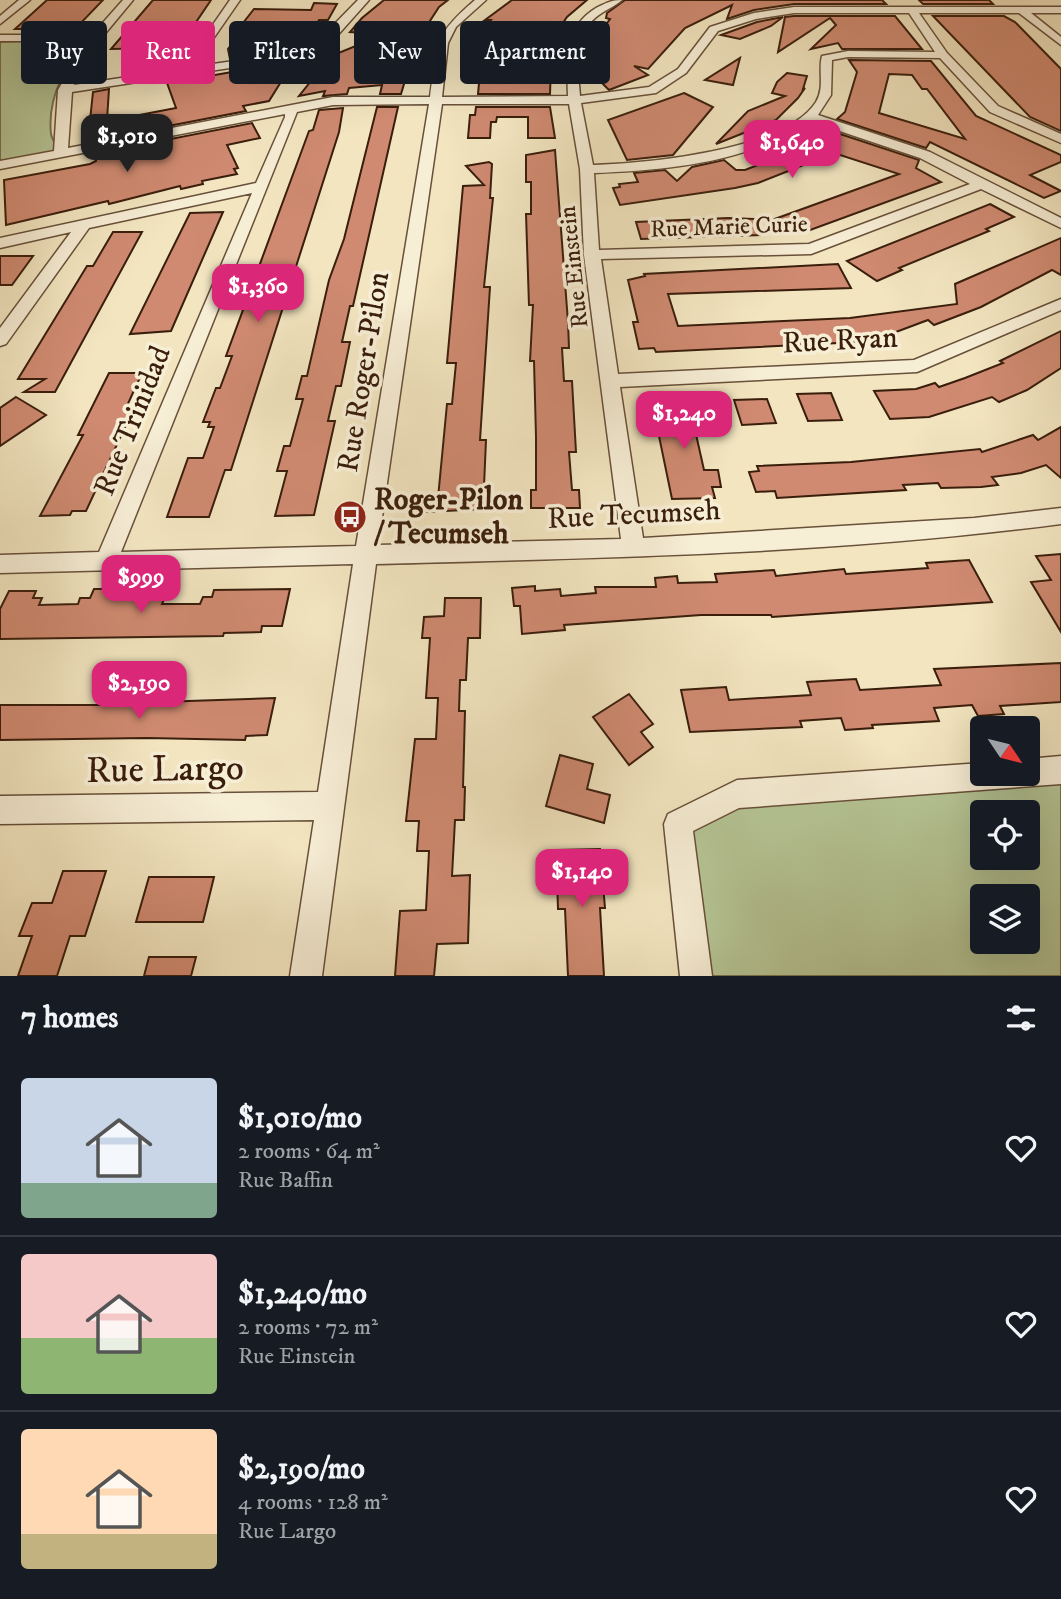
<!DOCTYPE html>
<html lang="en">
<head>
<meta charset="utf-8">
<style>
	:root { --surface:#171b24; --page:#20242c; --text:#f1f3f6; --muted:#9ea1a6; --line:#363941; --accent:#db2777 }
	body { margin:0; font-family:"IM FELL DW Pica",serif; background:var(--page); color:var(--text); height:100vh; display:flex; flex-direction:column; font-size:26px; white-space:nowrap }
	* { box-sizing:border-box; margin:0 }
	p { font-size:23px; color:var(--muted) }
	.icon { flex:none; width:38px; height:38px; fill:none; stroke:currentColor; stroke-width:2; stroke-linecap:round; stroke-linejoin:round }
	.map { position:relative; height:976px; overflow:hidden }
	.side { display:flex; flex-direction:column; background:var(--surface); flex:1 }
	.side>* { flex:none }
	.top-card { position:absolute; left:21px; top:21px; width:700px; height:63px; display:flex; gap:14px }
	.needle { width:46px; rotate:125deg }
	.controls { position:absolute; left:970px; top:716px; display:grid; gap:14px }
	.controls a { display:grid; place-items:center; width:70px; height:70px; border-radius:7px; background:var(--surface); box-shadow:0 7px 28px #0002; font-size:35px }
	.price { position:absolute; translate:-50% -60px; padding:0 16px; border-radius:14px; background:var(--accent); color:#fff; font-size:23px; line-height:46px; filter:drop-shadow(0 2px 4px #0008) }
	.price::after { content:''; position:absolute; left:50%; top:42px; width:21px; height:16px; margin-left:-10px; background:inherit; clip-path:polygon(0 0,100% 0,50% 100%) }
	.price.selected { background:#222; color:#fff }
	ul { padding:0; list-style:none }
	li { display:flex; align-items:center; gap:21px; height:175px; padding:0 21px }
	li+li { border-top:2px solid var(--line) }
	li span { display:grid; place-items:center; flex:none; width:196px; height:140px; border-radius:7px; color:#555 }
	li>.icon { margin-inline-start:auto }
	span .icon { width:84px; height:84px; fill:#fffc; stroke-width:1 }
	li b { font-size:30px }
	h2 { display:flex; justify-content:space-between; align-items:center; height:84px; padding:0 21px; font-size:30px }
	.tag { padding:0 24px; border-radius:7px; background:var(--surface); box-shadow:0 7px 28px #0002; font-size:24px; line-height:63px }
	.tag.selected { background:var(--accent); color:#fff }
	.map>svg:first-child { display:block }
</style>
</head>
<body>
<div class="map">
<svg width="1061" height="976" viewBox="0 0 1061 976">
	<rect width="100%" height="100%" fill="#f2e5c0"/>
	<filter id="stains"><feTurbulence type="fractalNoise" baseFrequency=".00286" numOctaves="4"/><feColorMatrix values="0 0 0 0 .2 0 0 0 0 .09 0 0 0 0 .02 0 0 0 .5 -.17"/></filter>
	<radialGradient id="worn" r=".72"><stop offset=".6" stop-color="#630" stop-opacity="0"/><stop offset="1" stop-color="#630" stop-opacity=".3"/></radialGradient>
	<g fill="#b6c696" stroke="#787251" stroke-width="2" fill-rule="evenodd">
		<path d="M94 38C66 59 47 98 51 134 52 140 58 148 61 153L0 163V42Z"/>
		<path d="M1061 770V976H696L678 824 737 794ZM982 812H1027V858H982ZM982 896H1027V942H982Z"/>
	</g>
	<g fill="#cf8a71" stroke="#3a1e0c" stroke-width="2" fill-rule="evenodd">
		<path d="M47 0H103L78 26 69 29H15Z"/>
		<path d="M153 0H211L182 43 178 67 162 69 160 63 163 48 111 49Z"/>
		<path d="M384 0H448L439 7 417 41 401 94H380L382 85 349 88 347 94 323 96 325 91 299 96 331 56 385 34 350 32 362 18Z"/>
		<path d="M512 0H587L567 17 554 36 552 34 550 94H478L479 83H473L478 38 491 20H485Z"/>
		<path d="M625 0H882L886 4H794L754 10 727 19 732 5 685 28 648 69 634 66 648 75 609 90 594 75 592 43 610 19 606 18 607 13Z"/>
		<path d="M919 0H989L993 4H923Z"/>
		<path d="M314 3 337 4 328 20H319L301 48 230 59 228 49 241 32H236L254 9 311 10Z"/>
		<path d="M794 16H895L922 49H842L838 43 811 49 836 25 830 18 778 52 785 17Z"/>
		<path d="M933 16H1004L1015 22 1061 69V131L1030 117Z"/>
		<path d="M783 17 771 26 740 39 721 35 757 22Z"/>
		<path d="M740 58 733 85 705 80Z"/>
		<path d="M849 60 931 61 976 116 1061 155V162L1030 175 1061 191 1044 198 930 142 926 148 837 119 845 112 857 72ZM889 74 912 75 922 89H927L965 139 879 113Z"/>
		<path d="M294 61 269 101 243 106 246 111 91 141 89 130 93 92 109 89 107 120H113L176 108 166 80 176 79 175 82Z"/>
		<path d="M787 73 807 76 803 89 805 88 798 98 776 120 716 144 748 111 785 96 772 93 777 82Z"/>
		<path d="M684 93 713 107 673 155 627 160 608 120Z"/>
		<path d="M377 107H398L353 306H350L342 342H350L341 386H336L328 421H335L314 515 275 516 287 471H277L284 446H290L303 399H296L302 376H307L329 280 344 239Z"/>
		<path d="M476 107H550L555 138H528V117H497L496 122H491L490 138H468L470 115H475Z"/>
		<path d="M343 108 339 132 231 470H225L209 517H167L188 458H203L214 427H208L210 422H203L216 388H220L232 356H226L309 131 313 130 319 110Z"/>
		<path d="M252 123 260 138 227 145 238 168 234 169 237 174 202 181 203 184 181 189 180 186 109 204 108 201 6 225 4 180 90 164 96 161 94 154Z"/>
		<path d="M825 129 919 160 916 168 941 182 802 233 784 231 772 220 899 174 834 153 758 183 735 188 620 205 613 188 620 187 619 184 638 182 634 173 665 170 677 181 692 167 724 160 736 170H745L786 154Z"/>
		<path d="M555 150 568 322 569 348H562L564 381H572L576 452H569L572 490H579L580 508H531V490H536V437L534 361H530L533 305H529L526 214H531V182H526V155Z"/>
		<path d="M489 162 492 164 490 198H493L484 287H490L480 440H486L483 509 407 513 406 498H438L447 404H452L456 363H447L463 186 484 185 466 166Z"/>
		<path d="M990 204 1014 217 986 229 989 231 899 268 902 270 877 281 847 261Z"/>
		<path d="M223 212 171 331 130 334 190 213Z"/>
		<path d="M728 218 754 219 761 235 641 239 636 222Z"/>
		<path d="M113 232H142L55 392H24L45 379H18L87 266H93Z"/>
		<path d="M1061 238V275L1052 270 981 307 934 325 928 320 896 332 856 337 858 342 656 352 654 348 639 349 633 322H638L628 280 645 276 644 274 838 264 851 288 668 294 678 326 850 318 957 304 955 284Z"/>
		<path d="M0 256H33L12 285H0Z"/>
		<path d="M1061 331V368L1027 390 999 402 992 397 929 417 890 419 874 391 916 389 935 383 939 387 965 378 1003 363 1000 361Z"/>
		<path d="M109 373H142L126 408H134L86 511H72L70 515 40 516 83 435H78Z"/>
		<path d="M831 393 842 420 808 421 797 394Z"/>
		<path d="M16 397 46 415 0 446V408Z"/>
		<path d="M693 397 698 421H693L704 470H718L721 487H712L715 498 672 499 654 412H662L660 398Z"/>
		<path d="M767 399 776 423 742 425 734 400Z"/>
		<path d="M1061 427V478L1046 465 1021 473 992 477 998 485 981 487 941 488 938 483 903 485 906 490 777 498 775 491 756 492 749 472 759 471 757 466 851 462 980 449 982 452 1033 435 1038 440Z"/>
		<path d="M1061 554V632L1031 582 1051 580 1036 556Z"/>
		<path d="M969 560 992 602 772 617 771 615H701L564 625 565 630 522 634 520 606H514L512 588 535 586V591L560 589 561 596 596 593 595 587H656L655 578 677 576 678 583 717 582 715 574 774 570 776 576 844 569 846 574 928 568 926 563Z"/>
		<path d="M94 589H157L154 597H165L162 604H200L203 597H212L214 590 290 589 282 626H262L261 632 224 633 223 636 0 639V609L9 591H36L33 598H42L39 605 78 604 80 598H90Z"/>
		<path d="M445 598H481L480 638H468L466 680H460L459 711H465L463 787H465L464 820H455L452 876 470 875 468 943 437 944 434 976H395L400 911 426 910 429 851H417L419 821H406L415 739H436L438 698H426L430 638H422L424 617 444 616Z"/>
		<path d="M1061 663V702L1000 706 1004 714 978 716 972 705 934 708 939 721 872 725 873 728 845 730 841 718 800 721 802 727 690 732 681 690 726 687 729 700 811 695 807 682 856 679 860 690 941 685 934 669Z"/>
		<path d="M629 694 653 724 641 732 653 747 629 765 593 717Z"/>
		<path d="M275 698 267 735 246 736 245 740 147 738 0 740V705H158L159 702Z"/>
		<path d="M560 755 593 764 587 789 610 795 604 823 546 806Z"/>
		<path d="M600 849 605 908H600L604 976H568L565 909H558L556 850Z"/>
		<path d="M63 871H106L85 936H70L57 976H18L32 936H19L32 903H52Z"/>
		<path d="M149 877H214L203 922H136Z"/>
		<path d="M149 957H196L191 976H144Z"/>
	</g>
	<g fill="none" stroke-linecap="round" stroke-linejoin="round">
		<defs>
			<g id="minor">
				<path d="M19 0H30L0 24V16Z"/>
				<path d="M123 0H133L89 53 74 85 194 67 203 39 230 0H240L213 39 206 65 309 50 358 0H369L328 46 316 55 72 92 68 148 333 97H430C438 43 432 37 475 0H486L456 27 448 43 442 97 568 96C567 61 562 29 596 8 606 3 611 0 622 0 614 7 603 11 595 18 571 38 578 68 580 96L649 87 678 69 710 27 754 13 794 7H1061V13H1031L1061 37V45L1019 13H919L947 53 998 106 1061 134V143L990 112 940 58 848 57 832 60 831 95 818 115 930 152 1061 218V228L981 189 811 254 601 259 618 374 914 360 1061 299V310L917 372 620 387 643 538 974 518 1061 508V524C834 554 604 558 376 564L322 976H290L314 820 0 824V796L318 792 353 564 0 573V555L99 552 252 193 89 228 6 344 0 346V328L71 232 0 248V238L256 183 285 117V114L0 169V161L54 151 58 90 87 41H0V35H92ZM794 13H909L935 52 848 51 822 56C818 71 825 87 816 102 785 151 646 163 593 165L581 103 656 93 686 73 718 31 756 19ZM429 104 356 546 121 552 297 112 333 105ZM442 104H569L580 169 584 255 621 539 378 545ZM810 121 920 158 970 184 809 244 599 250 594 173C668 170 747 163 810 121Z"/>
				<path d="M1061 756V784L739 808 693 831 712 976H680L664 824 668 814 737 780 982 763V774H1027V759Z"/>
			</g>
		</defs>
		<use href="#minor" stroke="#685039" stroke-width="3"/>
		<use href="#minor" fill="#f7eed6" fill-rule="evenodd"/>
	</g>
	<defs>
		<symbol id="bus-disc" viewBox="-11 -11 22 22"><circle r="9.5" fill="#8f2418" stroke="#f7eed6"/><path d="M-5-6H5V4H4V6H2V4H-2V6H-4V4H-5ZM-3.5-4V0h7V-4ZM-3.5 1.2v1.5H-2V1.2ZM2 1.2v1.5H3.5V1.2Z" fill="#fff"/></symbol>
	</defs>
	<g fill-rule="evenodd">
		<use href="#bus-disc" x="331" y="498" width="38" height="38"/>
	</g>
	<g text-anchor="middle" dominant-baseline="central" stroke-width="7" stroke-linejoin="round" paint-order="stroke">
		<g font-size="24" fill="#3a1e0c" stroke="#f7eed6">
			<text transform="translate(729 227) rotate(-2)">Rue Marie Curie</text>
			<text transform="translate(574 267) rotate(-96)">Rue Einstein</text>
		</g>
		<g font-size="30" fill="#3a1e0c" stroke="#f7eed6">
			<text transform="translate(840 341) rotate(-3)">Rue Ryan</text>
			<text transform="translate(364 372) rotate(-81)">Rue Roger-Pilon</text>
			<text transform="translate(133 421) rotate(-68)">Rue Trinidad</text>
			<text transform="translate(634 515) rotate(-3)">Rue Tecumseh</text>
		</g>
		<g font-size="30" font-weight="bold" fill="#3a1e0c" stroke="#f7eed6" text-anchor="start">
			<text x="374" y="500">Roger-Pilon<tspan x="374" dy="34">/ Tecumseh</tspan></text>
		</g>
		<g font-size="37" fill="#3a1e0c" stroke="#f7eed6">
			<text transform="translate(165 770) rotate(-1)">Rue Largo</text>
		</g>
	</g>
	<rect width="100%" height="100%" filter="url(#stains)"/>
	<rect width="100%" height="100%" fill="url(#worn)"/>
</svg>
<div class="controls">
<a><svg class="needle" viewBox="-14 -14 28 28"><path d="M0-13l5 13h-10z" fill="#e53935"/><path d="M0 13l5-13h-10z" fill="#9ea1a6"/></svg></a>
<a><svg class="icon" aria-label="locate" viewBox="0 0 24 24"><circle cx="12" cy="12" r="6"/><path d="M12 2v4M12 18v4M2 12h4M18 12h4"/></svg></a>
<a><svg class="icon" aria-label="layers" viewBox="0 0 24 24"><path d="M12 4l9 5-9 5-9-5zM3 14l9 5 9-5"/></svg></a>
</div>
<b class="price selected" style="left:127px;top:174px">$1,010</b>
<b class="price" style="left:792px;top:180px">$1,640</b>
<b class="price" style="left:258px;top:324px">$1,360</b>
<b class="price" style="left:684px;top:451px">$1,240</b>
<b class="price" style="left:141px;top:615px">$999</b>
<b class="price" style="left:139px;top:721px">$2,190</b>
<b class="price" style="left:582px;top:909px">$1,140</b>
<div class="top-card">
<a class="tag">Buy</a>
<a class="tag selected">Rent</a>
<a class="tag">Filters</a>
<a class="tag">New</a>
<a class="tag">Apartment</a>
</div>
</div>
<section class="side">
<h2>7 homes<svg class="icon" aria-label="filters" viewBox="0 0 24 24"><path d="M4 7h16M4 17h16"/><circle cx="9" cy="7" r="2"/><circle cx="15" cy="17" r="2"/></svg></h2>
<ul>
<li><span style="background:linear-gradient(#c9d6e8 75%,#7fa58c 0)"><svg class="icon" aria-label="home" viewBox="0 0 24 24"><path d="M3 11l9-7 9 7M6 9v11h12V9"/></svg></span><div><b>$1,010/mo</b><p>2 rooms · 64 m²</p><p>Rue Baffin</p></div><svg class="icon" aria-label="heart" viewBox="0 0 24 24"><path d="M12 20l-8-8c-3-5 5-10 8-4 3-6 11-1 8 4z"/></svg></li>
<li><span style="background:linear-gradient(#f6c9c9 60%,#8fb573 0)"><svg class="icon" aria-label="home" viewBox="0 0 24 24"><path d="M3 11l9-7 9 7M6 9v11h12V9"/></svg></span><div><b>$1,240/mo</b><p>2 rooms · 72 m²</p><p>Rue Einstein</p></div><svg class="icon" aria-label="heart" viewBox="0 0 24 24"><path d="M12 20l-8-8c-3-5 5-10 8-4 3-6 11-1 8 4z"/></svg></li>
<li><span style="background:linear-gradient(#ffd9b3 75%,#c2b280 0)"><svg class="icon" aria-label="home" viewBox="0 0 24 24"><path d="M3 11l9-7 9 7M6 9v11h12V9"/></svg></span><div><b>$2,190/mo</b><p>4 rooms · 128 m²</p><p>Rue Largo</p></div><svg class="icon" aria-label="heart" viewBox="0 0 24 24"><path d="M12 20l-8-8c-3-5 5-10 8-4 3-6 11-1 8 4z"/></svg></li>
</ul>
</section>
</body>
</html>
